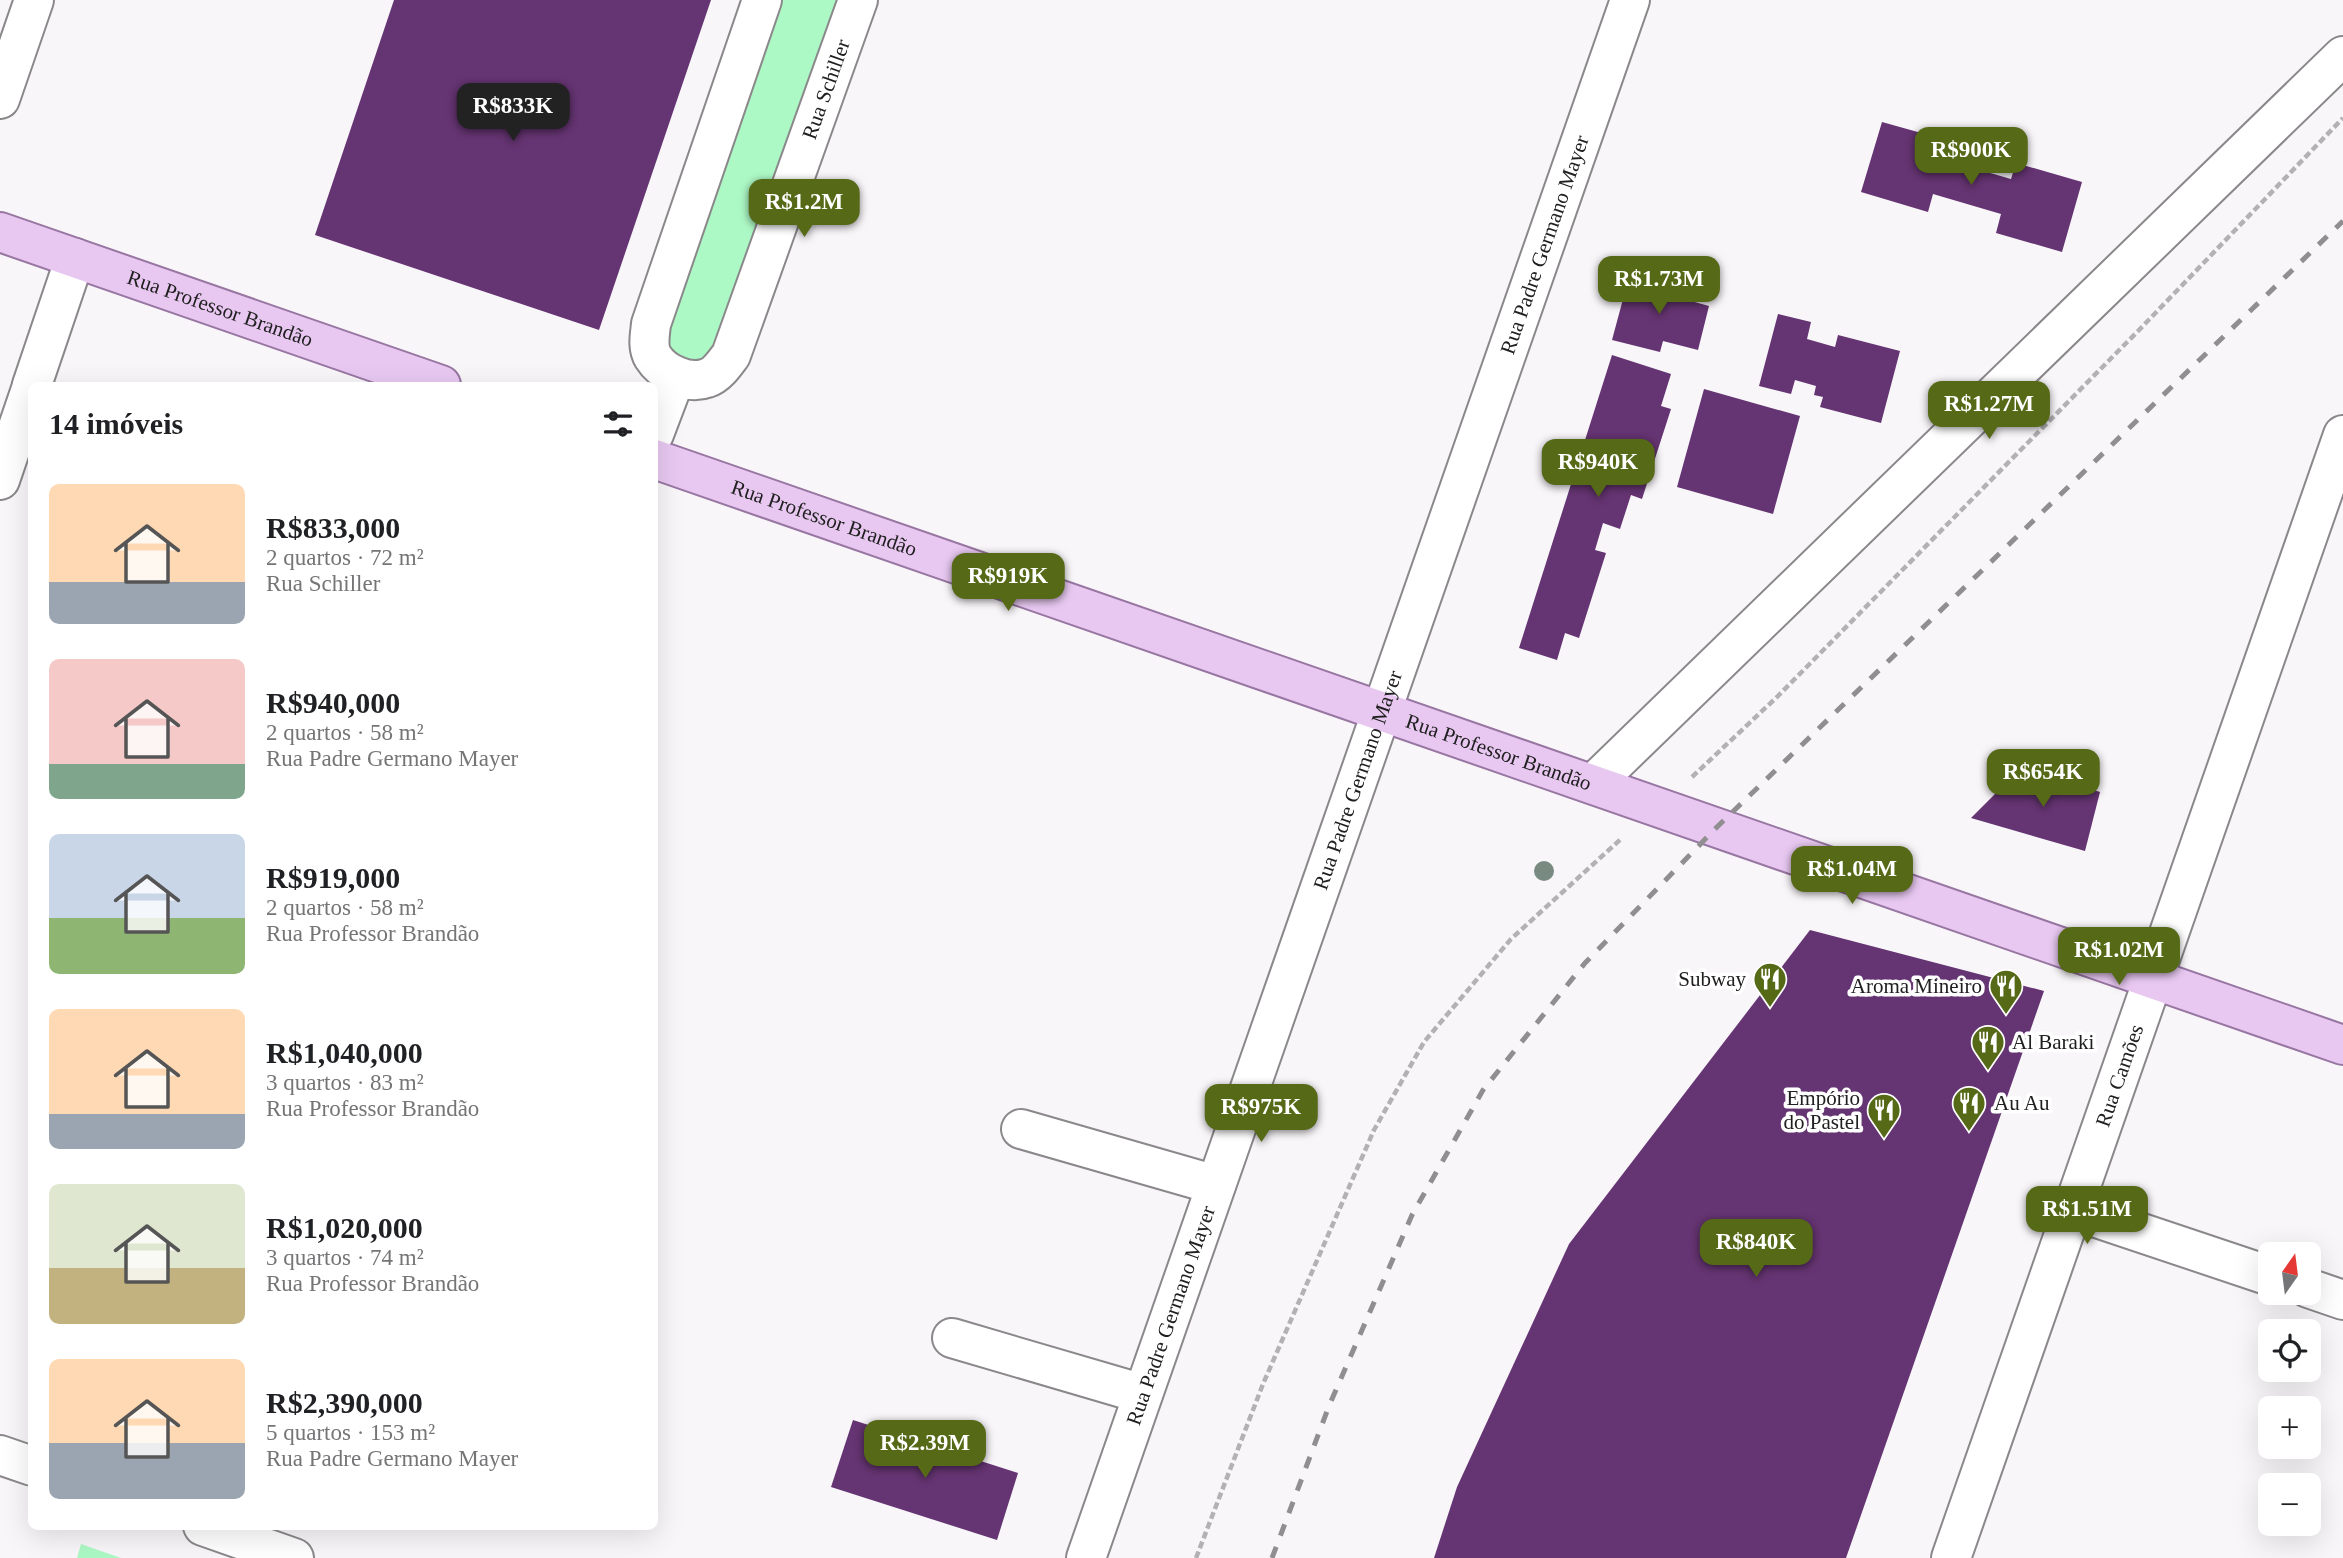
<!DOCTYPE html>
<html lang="pt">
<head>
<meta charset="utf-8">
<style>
	:root { --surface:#fff; --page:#f6f6f6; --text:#202124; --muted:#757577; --accent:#556916 }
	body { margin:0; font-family:"Times New Roman",serif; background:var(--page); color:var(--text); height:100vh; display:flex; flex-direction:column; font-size:26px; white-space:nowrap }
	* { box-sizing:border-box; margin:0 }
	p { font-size:23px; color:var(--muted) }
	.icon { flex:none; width:38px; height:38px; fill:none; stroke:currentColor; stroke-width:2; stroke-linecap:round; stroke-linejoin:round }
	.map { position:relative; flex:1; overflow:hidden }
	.panel { position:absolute; left:28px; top:382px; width:630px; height:1148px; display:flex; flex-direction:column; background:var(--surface); border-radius:10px; box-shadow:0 7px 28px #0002 }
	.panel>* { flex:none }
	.needle { width:46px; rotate:14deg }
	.tools { position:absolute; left:2258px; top:1242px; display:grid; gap:14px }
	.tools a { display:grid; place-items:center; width:63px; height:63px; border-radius:10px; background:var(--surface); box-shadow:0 7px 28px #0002; font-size:35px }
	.price { position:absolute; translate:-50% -60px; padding:0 16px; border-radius:14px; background:var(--accent); color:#fff; font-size:23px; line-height:46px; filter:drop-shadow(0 2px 4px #0008) }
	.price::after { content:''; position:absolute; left:50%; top:42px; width:21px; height:16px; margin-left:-10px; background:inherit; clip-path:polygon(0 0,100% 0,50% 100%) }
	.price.active { background:#222; color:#fff }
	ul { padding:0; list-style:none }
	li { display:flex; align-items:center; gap:21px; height:175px; padding:0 21px }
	li span { display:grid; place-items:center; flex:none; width:196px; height:140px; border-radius:10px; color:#555 }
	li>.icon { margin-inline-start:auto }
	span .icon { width:84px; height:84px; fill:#fffc; stroke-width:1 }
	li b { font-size:30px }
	h2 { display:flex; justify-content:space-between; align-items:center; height:84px; padding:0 21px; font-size:30px }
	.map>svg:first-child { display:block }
</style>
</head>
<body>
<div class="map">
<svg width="2343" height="1558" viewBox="0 0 2343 1558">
	<rect width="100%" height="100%" fill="#f9f6fa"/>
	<g fill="#adf9c5">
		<path d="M779 0H843L719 350 701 363 681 359 668 345 666 330Z"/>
		<path d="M81 1544 121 1558H77Z"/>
	</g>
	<g fill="#653472">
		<path d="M394 0H711L599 330 315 235Z"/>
		<path d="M1882 122 1950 141 1945 160 2011 179 2016 163 2082 182 2062 252 1996 233 2001 214 1933 194 1928 212 1861 192Z"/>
		<path d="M1630 273 1683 286 1680 298 1709 306 1698 350 1663 341 1660 352 1612 340Z"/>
		<path d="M1778 314 1811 322 1807 339 1835 347 1838 335 1900 351 1881 423 1820 407 1823 397 1814 395 1816 386 1795 380 1791 394 1759 386Z"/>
		<path d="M1612 355 1671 374 1661 406 1671 409 1642 499 1631 495 1620 529 1603 523 1595 550 1606 553 1579 638 1565 633 1557 660 1519 648Z"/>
		<path d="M1704 389 1800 416 1773 514 1677 487Z"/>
		<path d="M2022 767 2100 792 2085 851 1971 818Z"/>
		<path d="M1810 930 2044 991 1846 1558H1434L1457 1487 1569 1244Z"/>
		<path d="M853 1420 1018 1473 997 1540 831 1487Z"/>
	</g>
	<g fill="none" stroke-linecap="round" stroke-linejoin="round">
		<defs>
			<g id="minor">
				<path id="s1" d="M762 0 651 324C650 335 647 347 653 357 663 373 688 385 707 378 717 375 725 363 731 355L858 0"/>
				<path d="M0 99 34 0"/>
				<path d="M32 385 75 258"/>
				<path d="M654 434 676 376"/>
				<path d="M0 480 32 386"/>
				<path d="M1593 784 2343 56"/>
				<path d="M1021 1129 1216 1185"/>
				<path d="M2073 1210 2270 1276"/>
				<path d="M2308 1288 2343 1300"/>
				<path d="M952 1338 1143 1394"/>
				<path d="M0 1455 32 1466"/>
				<path d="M203 1526 294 1558"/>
				<path id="s2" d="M1086 1558 1630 0"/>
				<path id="s3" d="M1951 1558 2343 435"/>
			</g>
			<g id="major">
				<path id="s4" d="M0 232 441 385"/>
				<path id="s5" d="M654 459 2343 1045"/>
			</g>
		</defs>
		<use href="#minor" stroke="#8b888b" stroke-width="42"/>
		<use href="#major" stroke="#9876a2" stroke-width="42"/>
		<g stroke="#b3b1b4" stroke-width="4.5" stroke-dasharray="7 3.5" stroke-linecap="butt">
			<path d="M1692 777 1777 697 2140 329 2343 118"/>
			<path d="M1196 1558 1263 1384 1374 1130 1424 1042 1511 939 1622 838"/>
		</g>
		<use href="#minor" stroke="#fff" stroke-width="38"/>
		<use href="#major" stroke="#e8c8f1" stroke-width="38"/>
		<path stroke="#908e90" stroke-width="5" stroke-dasharray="12 12" stroke-linecap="butt" d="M1272 1558 1329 1406 1412 1215 1483 1090 1585 963 1717 827 2343 221"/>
	</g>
	<circle fill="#798b81" cx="1544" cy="871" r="10"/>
	<defs>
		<symbol id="restaurant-pin" viewBox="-11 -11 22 30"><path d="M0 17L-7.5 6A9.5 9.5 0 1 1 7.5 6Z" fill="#556916" stroke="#fff"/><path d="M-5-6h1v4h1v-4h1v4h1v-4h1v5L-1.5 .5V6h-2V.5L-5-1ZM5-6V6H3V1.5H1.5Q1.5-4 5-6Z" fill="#fff"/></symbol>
	</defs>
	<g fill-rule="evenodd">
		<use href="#restaurant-pin" x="1751" y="960" width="38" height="52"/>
		<use href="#restaurant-pin" x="1987" y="967" width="38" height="52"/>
		<use href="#restaurant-pin" x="1969" y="1023" width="38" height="52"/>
		<use href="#restaurant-pin" x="1950" y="1084" width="38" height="52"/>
		<use href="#restaurant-pin" x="1865" y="1091" width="38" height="52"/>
	</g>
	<g text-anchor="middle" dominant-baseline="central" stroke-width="7" stroke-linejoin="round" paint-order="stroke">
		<g font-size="21" fill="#212021" stroke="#fff">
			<text stroke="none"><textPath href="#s1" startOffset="754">Rua Schiller</textPath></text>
			<text stroke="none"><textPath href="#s2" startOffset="1391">Rua Padre Germano Mayer</textPath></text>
			<text stroke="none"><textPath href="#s4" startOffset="233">Rua Professor Brandão</textPath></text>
			<text stroke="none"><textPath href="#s5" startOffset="180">Rua Professor Brandão</textPath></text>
			<text stroke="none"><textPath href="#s5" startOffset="894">Rua Professor Brandão</textPath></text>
			<text stroke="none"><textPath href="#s2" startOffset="824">Rua Padre Germano Mayer</textPath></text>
			<text stroke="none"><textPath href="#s3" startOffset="511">Rua Camões</textPath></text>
			<text stroke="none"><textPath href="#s2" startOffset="257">Rua Padre Germano Mayer</textPath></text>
		</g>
		<g font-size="21" fill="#212021" stroke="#fff" text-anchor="end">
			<text x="1746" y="979">Subway</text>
			<text x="1982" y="986">Aroma Mineiro</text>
			<text x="2012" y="1042" text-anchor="start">Al Baraki</text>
			<text x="1860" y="1098">Empório<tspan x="1860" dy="24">do Pastel</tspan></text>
			<text x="1994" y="1103" text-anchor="start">Au Au</text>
		</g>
	</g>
</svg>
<div class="tools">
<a><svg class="needle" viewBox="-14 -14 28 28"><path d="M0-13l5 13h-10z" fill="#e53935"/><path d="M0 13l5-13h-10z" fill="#757577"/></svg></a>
<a><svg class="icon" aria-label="locate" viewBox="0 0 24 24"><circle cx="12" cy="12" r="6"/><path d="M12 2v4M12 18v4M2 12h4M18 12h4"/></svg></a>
<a>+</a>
<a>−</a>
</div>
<b class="price active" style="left:513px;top:143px">R$833K</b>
<b class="price" style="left:1971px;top:187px">R$900K</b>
<b class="price" style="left:804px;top:239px">R$1.2M</b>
<b class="price" style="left:1659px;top:316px">R$1.73M</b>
<b class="price" style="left:1989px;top:441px">R$1.27M</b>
<b class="price" style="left:1598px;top:499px">R$940K</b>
<b class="price" style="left:1008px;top:613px">R$919K</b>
<b class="price" style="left:2043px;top:809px">R$654K</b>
<b class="price" style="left:1852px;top:906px">R$1.04M</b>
<b class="price" style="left:2119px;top:987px">R$1.02M</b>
<b class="price" style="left:1261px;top:1144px">R$975K</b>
<b class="price" style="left:2087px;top:1246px">R$1.51M</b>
<b class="price" style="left:1756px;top:1279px">R$840K</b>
<b class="price" style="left:925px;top:1480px">R$2.39M</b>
<section class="panel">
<h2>14 imóveis<svg class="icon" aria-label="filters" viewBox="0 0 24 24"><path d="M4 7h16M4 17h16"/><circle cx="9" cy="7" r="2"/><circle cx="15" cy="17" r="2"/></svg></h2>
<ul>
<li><span style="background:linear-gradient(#ffd9b3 70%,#9aa5b1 0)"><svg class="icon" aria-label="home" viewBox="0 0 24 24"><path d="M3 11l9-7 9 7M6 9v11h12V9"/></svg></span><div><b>R$833,000</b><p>2 quartos · 72 m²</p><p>Rua Schiller</p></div></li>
<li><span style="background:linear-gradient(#f6c9c9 75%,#7fa58c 0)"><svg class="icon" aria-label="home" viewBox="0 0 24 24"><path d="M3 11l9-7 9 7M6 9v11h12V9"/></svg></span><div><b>R$940,000</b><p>2 quartos · 58 m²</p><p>Rua Padre Germano Mayer</p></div></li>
<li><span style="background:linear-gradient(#c9d6e8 60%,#8fb573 0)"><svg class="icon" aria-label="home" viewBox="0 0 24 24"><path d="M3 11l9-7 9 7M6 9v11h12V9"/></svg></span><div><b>R$919,000</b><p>2 quartos · 58 m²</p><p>Rua Professor Brandão</p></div></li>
<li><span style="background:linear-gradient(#ffd9b3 75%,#9aa5b1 0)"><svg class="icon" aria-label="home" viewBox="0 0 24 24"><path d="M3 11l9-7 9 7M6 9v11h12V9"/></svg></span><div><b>R$1,040,000</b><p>3 quartos · 83 m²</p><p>Rua Professor Brandão</p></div></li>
<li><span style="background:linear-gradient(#dfe7d0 60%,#c2b280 0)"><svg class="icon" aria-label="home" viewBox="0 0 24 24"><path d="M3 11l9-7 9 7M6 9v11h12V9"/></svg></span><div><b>R$1,020,000</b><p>3 quartos · 74 m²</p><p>Rua Professor Brandão</p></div></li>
<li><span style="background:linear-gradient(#ffd9b3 60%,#9aa5b1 0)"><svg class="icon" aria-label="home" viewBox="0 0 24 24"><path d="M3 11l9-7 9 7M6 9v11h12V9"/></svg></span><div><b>R$2,390,000</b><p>5 quartos · 153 m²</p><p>Rua Padre Germano Mayer</p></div></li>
</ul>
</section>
</div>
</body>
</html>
